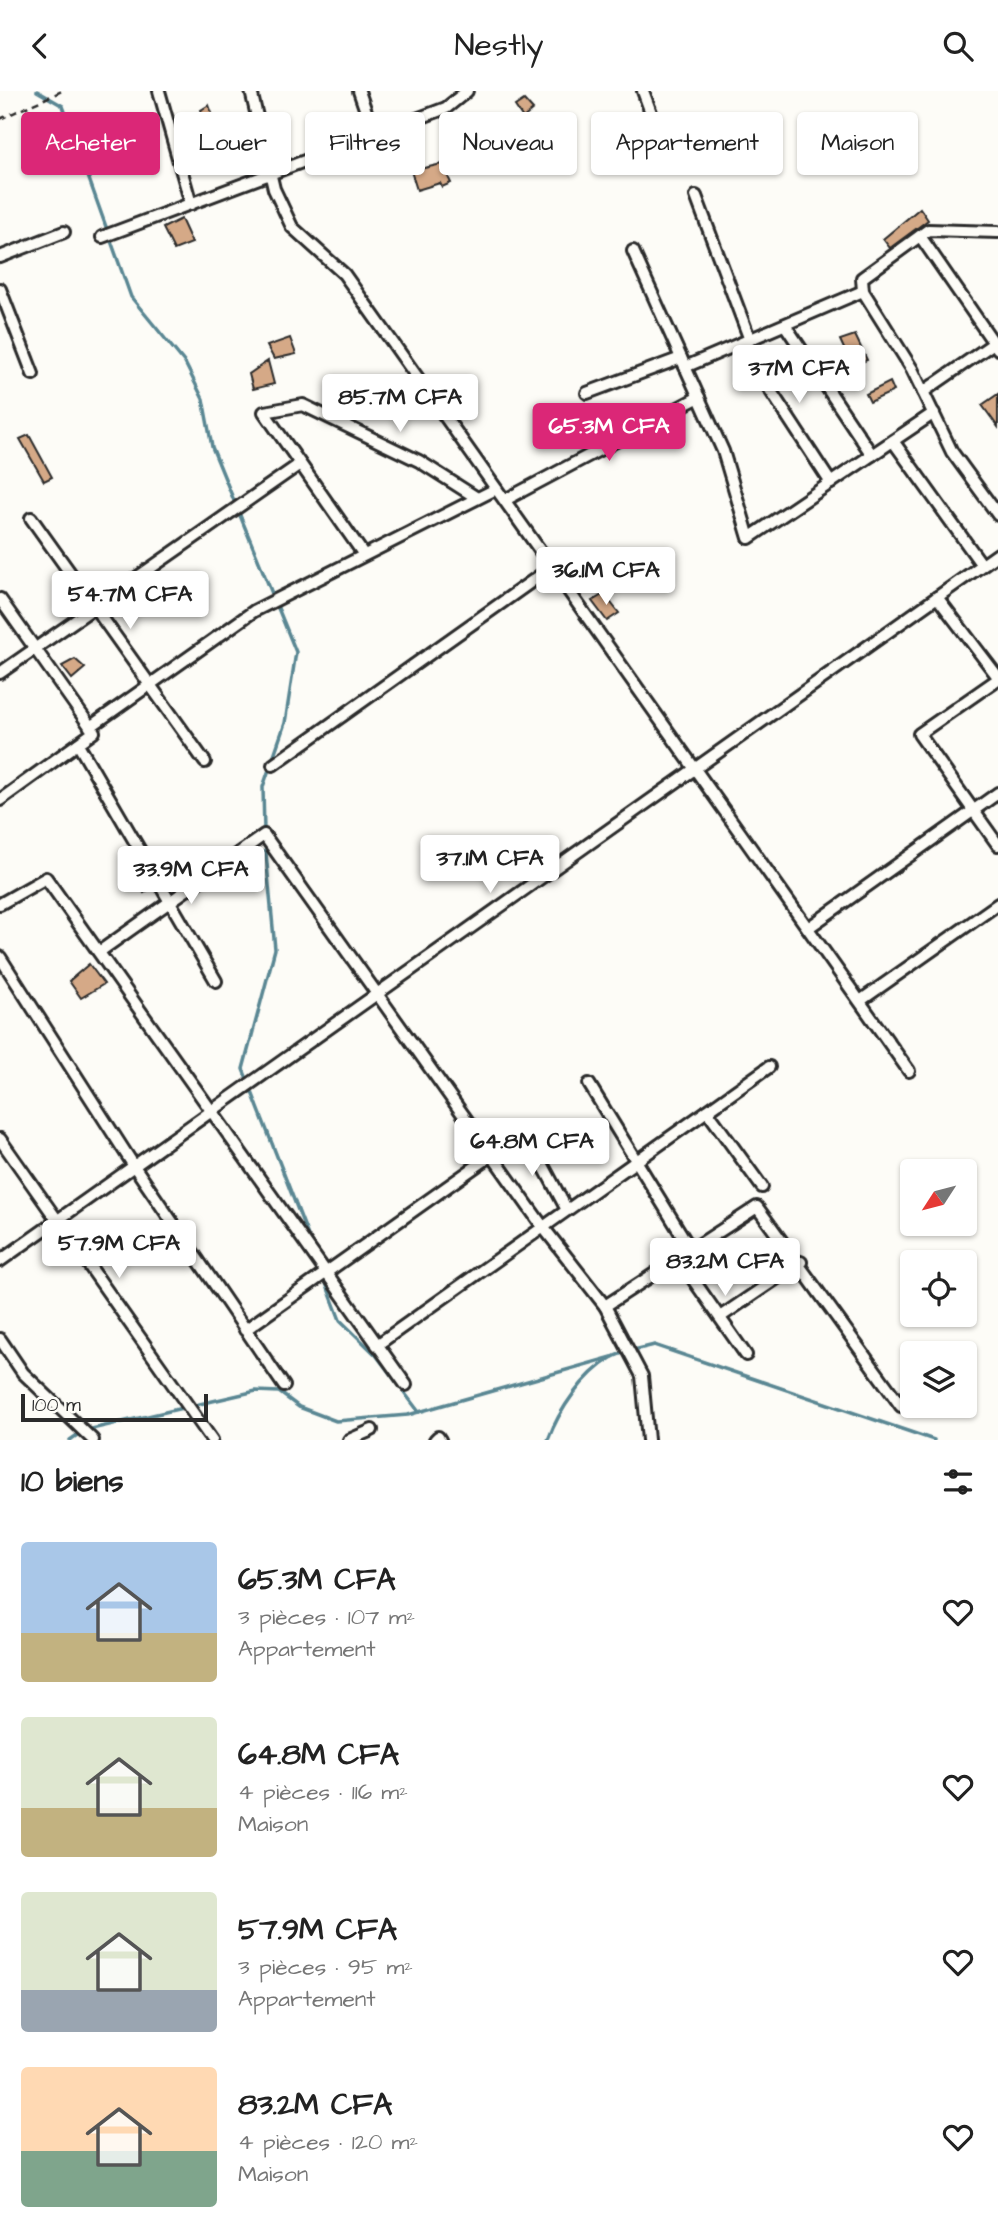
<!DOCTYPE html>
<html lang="fr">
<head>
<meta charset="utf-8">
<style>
	:root { --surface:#fff; --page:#f6f6f6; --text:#222; --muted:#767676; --accent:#db2777 }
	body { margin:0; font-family:"Architects Daughter",sans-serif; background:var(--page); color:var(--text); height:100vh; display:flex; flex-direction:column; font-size:26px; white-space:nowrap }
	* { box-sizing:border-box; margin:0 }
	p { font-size:23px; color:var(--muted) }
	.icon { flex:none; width:38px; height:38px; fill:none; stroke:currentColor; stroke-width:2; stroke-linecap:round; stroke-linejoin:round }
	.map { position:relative; height:1349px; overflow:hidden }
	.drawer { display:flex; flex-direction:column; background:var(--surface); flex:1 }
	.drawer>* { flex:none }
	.top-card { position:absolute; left:21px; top:21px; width:957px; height:63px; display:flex; gap:14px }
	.needle { width:46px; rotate:234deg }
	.buttons { position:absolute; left:900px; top:1068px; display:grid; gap:14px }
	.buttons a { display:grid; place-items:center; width:77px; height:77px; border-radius:7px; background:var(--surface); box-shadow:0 2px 5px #0004; font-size:35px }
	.scale { position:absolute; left:21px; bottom:18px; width:187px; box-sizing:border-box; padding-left:7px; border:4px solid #2b2b2b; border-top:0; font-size:19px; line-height:24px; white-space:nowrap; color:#2b2b2b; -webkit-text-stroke:5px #fdfcf7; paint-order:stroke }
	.price { position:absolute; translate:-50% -60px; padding:0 16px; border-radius:7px; background:#fff; color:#222; font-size:23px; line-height:46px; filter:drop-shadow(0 2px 4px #0008) }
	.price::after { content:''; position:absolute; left:50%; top:42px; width:21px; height:16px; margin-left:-10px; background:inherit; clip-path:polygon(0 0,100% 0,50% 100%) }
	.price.active { background:var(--accent); color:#fff }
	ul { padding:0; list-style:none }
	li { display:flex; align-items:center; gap:21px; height:175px; padding:0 21px }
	li span { display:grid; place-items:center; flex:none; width:196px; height:140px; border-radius:7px; color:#555 }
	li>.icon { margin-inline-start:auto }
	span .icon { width:84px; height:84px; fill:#fffc; stroke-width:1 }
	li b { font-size:30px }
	h2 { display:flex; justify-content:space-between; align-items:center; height:84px; padding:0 21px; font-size:30px }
	.pill { padding:0 24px; border-radius:7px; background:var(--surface); box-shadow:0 2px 5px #0004; font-size:24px; line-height:63px }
	.pill.active { background:var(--accent); color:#fff }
	header { display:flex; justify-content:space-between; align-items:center; height:91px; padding:0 21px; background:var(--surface); font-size:32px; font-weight:600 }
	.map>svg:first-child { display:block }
</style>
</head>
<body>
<header><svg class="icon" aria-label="back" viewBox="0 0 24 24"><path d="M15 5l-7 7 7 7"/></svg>Nestly<svg class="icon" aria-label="search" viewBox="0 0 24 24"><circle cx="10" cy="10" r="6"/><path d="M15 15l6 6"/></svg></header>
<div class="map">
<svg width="998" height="1349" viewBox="0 0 998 1349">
	<rect width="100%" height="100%" fill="#fdfcf7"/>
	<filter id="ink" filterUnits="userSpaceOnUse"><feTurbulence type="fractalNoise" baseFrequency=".0143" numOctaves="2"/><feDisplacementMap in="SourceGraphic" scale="14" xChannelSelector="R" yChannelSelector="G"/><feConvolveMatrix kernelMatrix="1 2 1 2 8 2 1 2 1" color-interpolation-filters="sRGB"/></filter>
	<g filter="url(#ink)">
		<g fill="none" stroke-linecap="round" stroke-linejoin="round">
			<g stroke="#5a8793" stroke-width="3.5">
				<path d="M37 0 63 15 131 206 185 272 203 308 212 356 296 561 285 632 263 696 264 741"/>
				<path d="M265 752 275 858 243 978 310 1150"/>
				<path d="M324 1187 340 1229 376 1264 419 1321"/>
				<path d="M70 1349 83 1340 256 1300 279 1301 299 1316 336 1330 408 1324 612 1266"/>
				<path d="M548 1349C559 1319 583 1284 611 1267 623 1260 641 1258 654 1254L934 1349"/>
			</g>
		</g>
		<g fill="#d5a987" stroke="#2b2b2b" stroke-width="2">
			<path d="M524 9 533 19 523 27 515 15Z"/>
			<path d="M209 14 216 33 205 35 201 19Z"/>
			<path d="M442 73 451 92 442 96 440 92 417 99 411 80Z"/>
			<path d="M920 117 928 129 890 157 883 148Z"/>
			<path d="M181 128 192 152 174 159 163 137Z"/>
			<path d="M855 244 867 269 852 275 840 249Z"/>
			<path d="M290 247 296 263 274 268 267 255Z"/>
			<path d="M268 270 274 293 253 298 249 283Z"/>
			<path d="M890 291 894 300 870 311 866 303Z"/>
			<path d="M998 303V336L982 314Z"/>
			<path d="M29 344 52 386 44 390 20 348Z"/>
			<path d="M604 503 619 522 607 530 592 510Z"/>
			<path d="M75 568 85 577 72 588 62 575Z"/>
			<path d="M142 779 152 796 144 802 134 785Z"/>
			<path d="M89 873 104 893 81 907 69 890Z"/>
		</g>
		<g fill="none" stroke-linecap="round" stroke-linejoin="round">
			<defs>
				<g id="street">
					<path d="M159 0 191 113"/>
					<path d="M251 0 274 98 292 136 344 183 909 980"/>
					<path d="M359 0 374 44"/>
					<path d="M643 0 664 57"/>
					<path d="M696 105 750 249"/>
					<path d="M998 141 928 139 862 187 863 200 912 278 952 361 998 424"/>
					<path d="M920 145 998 258"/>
					<path d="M102 146 446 17 467 0"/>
					<path d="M633 160 723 360 749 447 934 322"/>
					<path d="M0 166 64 141"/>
					<path d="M0 198 33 283"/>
					<path d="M785 234 872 364"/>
					<path d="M740 253 831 392"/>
					<path d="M685 276 863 200"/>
					<path d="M923 301 994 252"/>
					<path d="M587 302 681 267"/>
					<path d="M893 350 982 474"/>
					<path d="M505 409 699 306"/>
					<path d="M31 427 205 671"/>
					<path d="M364 464 264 321 303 314 419 370 477 407"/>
					<path d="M937 506 998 586"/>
					<path d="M0 508 94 641 0 709"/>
					<path d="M0 582 300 373"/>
					<path d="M998 588 919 643 998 754"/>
					<path d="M90 636 254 520 496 398"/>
					<path d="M78 653 216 890"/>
					<path d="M273 674 552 476"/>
					<path d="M0 813 46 787 406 1294"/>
					<path d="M808 837 998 702"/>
					<path d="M99 861 264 744 543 1136 605 1215 642 1285 648 1349"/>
					<path d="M0 866 134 1075 284 1295"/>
					<path d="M860 910 998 813"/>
					<path d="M589 993 691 1159"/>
					<path d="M707 1020 762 1096"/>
					<path d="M521 1040 537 1063 567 1119"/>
					<path d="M0 1048 212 1349"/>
					<path d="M678 1167 746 1264"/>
					<path d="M0 1170 998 463"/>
					<path d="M605 1215 757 1116 901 1315"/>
					<path d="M720 1226 801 1171"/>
					<path d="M245 1239 492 1064"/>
					<path d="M0 1248 23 1282 93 1349"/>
					<path d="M377 1254 769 976"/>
					<path d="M349 1349 372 1339"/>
					<path d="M435 1349 438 1346 440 1349"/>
				</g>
			</defs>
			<use href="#street" stroke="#2b2b2b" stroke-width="16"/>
			<path stroke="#2b2b2b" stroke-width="2.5" stroke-dasharray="7 5" stroke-linecap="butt" d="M0 28 62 0"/>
			<use href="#street" stroke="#fdfcf7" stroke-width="10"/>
		</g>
	</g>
</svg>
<div class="buttons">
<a><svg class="needle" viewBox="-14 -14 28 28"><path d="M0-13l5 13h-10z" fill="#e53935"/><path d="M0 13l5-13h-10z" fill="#767676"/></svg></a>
<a><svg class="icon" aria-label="locate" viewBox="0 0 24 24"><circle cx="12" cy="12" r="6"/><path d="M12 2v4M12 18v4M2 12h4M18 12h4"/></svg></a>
<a><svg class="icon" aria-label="layers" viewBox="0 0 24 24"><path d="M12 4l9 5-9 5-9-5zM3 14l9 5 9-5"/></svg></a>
</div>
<div class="scale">100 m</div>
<b class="price" style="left:799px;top:314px">37M CFA</b>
<b class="price" style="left:400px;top:343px">85.7M CFA</b>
<b class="price active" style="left:609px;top:372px">65.3M CFA</b>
<b class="price" style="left:606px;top:516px">36.1M CFA</b>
<b class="price" style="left:130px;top:540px">54.7M CFA</b>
<b class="price" style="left:490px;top:804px">37.1M CFA</b>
<b class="price" style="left:191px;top:815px">33.9M CFA</b>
<b class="price" style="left:532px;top:1087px">64.8M CFA</b>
<b class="price" style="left:119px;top:1189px">57.9M CFA</b>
<b class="price" style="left:725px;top:1207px">83.2M CFA</b>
<div class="top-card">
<a class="pill active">Acheter</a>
<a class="pill">Louer</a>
<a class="pill">Filtres</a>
<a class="pill">Nouveau</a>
<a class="pill">Appartement</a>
<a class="pill">Maison</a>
</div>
</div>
<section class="drawer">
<h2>10 biens<svg class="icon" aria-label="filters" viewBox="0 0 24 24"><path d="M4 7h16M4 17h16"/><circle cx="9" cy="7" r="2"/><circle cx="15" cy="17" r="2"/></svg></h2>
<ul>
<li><span style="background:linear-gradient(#a9c7e8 65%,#c2b280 0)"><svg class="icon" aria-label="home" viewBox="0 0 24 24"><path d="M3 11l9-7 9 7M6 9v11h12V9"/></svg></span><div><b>65.3M CFA</b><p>3 pièces · 107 m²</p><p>Appartement</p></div><svg class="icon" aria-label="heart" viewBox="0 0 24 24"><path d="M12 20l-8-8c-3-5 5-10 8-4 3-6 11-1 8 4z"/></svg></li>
<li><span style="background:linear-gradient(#dfe7d0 65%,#c2b280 0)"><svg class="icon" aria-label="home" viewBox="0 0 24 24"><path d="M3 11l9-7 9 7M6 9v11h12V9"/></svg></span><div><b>64.8M CFA</b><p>4 pièces · 116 m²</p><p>Maison</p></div><svg class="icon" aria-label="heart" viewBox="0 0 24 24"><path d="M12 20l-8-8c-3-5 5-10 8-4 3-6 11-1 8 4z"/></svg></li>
<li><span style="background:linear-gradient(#dfe7d0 70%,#9aa5b1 0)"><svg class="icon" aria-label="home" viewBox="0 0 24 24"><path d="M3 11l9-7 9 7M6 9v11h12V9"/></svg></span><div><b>57.9M CFA</b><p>3 pièces · 95 m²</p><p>Appartement</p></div><svg class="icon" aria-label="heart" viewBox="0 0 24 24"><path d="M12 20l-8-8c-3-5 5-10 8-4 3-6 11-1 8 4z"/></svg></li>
<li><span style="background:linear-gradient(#ffd9b3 60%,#7fa58c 0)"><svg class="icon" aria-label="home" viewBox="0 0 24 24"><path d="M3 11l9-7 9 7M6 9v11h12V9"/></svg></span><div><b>83.2M CFA</b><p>4 pièces · 120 m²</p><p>Maison</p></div><svg class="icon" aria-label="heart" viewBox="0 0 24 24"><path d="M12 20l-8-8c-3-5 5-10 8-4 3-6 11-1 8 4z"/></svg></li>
</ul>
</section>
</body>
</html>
